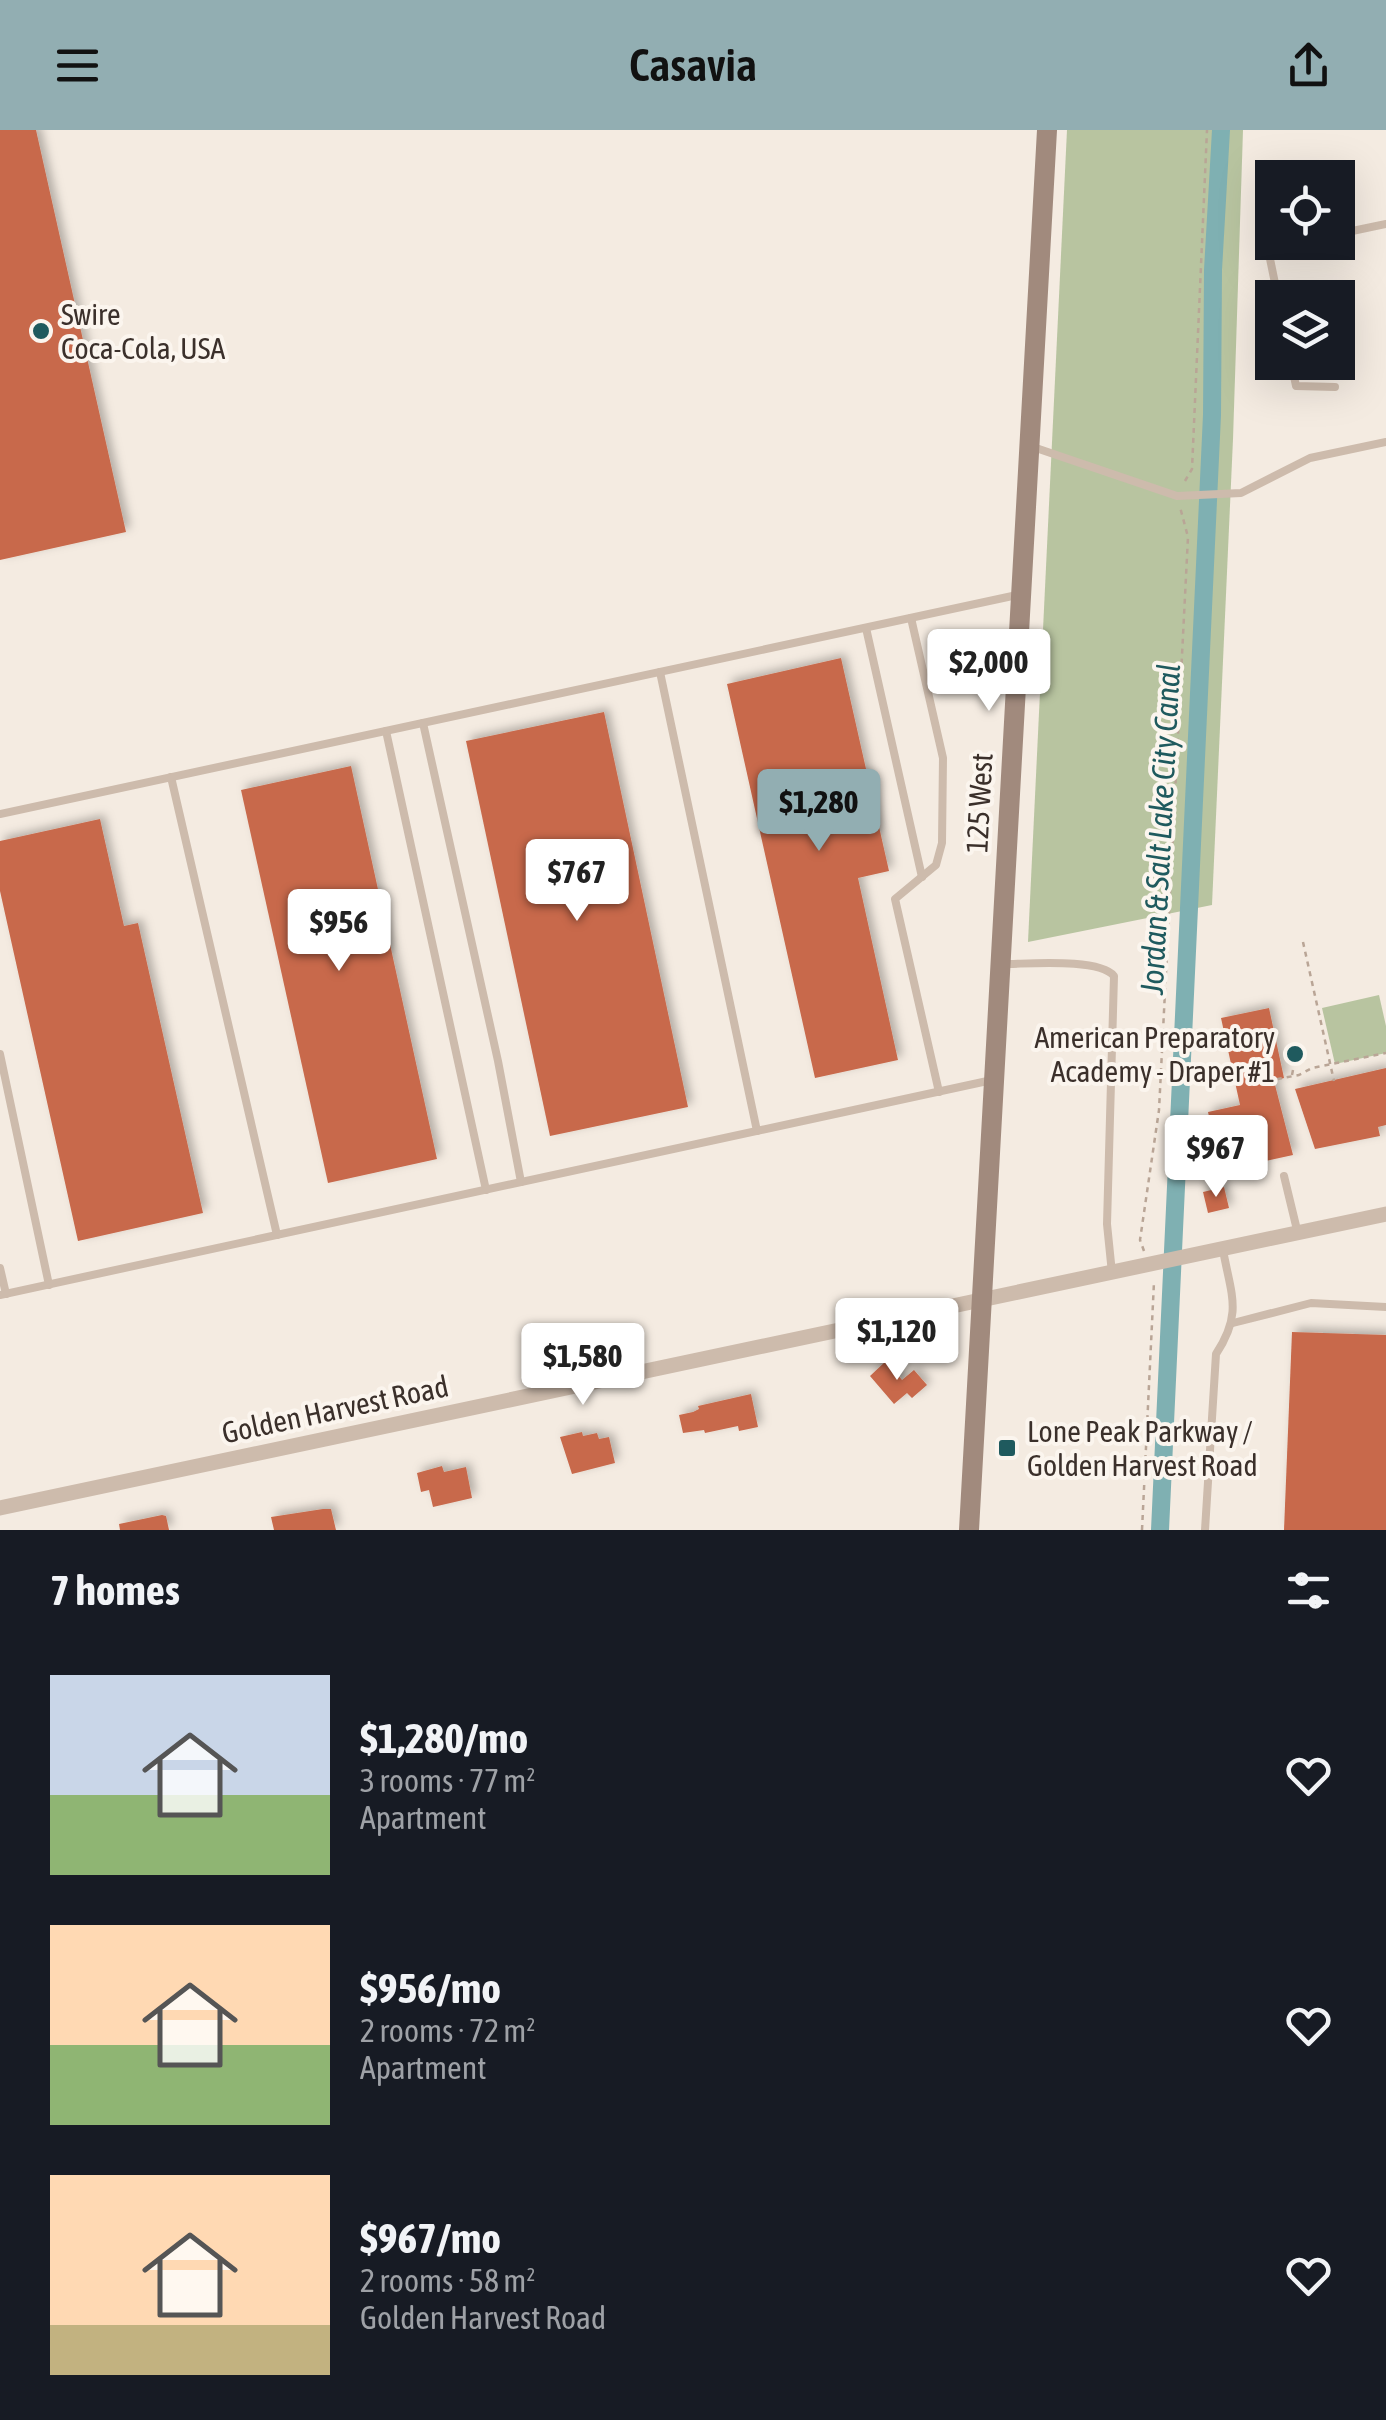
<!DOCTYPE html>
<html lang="en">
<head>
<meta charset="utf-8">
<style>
	:root { --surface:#171b24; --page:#20242c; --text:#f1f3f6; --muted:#9ea1a6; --accent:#92aeb2 }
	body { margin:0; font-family:"Asap Condensed",sans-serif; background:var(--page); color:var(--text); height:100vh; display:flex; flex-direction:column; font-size:38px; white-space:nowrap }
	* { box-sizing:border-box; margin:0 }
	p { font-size:32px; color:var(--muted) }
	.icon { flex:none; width:55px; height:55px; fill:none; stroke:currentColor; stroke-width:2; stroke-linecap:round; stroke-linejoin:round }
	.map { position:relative; height:1400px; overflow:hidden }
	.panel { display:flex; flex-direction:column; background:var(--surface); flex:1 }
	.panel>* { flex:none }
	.fabs { position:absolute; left:1255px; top:30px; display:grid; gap:20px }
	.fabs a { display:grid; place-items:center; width:100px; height:100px; border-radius:0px; background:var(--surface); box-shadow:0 10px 40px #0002; font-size:50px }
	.price { position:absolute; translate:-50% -85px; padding:0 22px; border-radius:10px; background:#fff; color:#222; font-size:32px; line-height:65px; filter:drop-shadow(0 2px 5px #0008) }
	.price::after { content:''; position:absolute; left:50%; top:60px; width:30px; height:22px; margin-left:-15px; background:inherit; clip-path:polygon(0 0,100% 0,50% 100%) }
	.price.current { background:var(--accent); color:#111 }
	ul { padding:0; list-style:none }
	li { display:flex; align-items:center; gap:30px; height:250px; padding:0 50px }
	li span { display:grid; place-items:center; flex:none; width:280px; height:200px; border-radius:0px; color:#555 }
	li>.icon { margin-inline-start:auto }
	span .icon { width:120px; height:120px; fill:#fffc; stroke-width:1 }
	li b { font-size:42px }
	h2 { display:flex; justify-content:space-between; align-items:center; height:120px; padding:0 50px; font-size:42px }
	header { display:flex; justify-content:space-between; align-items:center; height:130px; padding:0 50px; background:var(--accent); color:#111; font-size:45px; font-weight:600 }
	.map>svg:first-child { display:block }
</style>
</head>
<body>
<header><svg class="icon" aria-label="menu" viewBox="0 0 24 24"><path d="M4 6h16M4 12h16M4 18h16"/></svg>Casavia<svg class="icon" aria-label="share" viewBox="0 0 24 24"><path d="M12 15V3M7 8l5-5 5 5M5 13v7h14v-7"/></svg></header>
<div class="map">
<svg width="1386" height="1400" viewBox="0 0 1386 1400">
	<defs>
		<filter id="shadow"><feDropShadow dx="4.5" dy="-4.5" stdDeviation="5" flood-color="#0004"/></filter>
	</defs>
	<rect width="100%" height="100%" fill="#f4ebe1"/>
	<g fill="#b8c4a0">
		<path d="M1067 0H1243L1233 309 1212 775 1028 812Z"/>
		<path d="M1379 865 1386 896V923L1335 934 1322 878Z"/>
	</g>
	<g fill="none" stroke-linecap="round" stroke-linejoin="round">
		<path stroke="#7fb0b2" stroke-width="18" d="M1160 1400 1212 285 1213 140 1221 0"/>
	</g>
	<g fill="#c8694b" filter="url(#shadow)">
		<path d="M0 0H36L126 402 0 430Z"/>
		<path d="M841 528 889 741 858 748 898 930 815 948 727 554Z"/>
		<path d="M604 582 688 977 550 1006 466 611Z"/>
		<path d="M351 636 437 1029 328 1053 241 660Z"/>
		<path d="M100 689 124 796 138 793 203 1083 78 1111 0 761V711Z"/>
		<path d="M1269 878 1284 948 1274 951 1293 1025 1261 1032 1258 1021 1219 1031 1208 982 1240 975 1221 888Z"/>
		<path d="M1386 938V995L1378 997 1380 1006 1315 1019 1295 959Z"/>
		<path d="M1224 1057 1229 1078 1208 1083 1203 1062Z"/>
		<path d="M1292 1202 1386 1205V1400H1284Z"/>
		<path d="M886 1231 902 1250 914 1240 927 1255 912 1268 907 1263 894 1274 870 1246Z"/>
		<path d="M751 1264 758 1297 739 1301 738 1296 705 1303 704 1300 683 1303 679 1285 693 1282 699 1279 698 1276Z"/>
		<path d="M582 1302 583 1306 597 1303 599 1309 609 1307 615 1333 572 1344 560 1307Z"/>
		<path d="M442 1336 444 1342 466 1337 472 1368 433 1377 429 1360 421 1362 417 1343Z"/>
		<path d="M323 1379H331L336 1400H274L271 1387Z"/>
		<path d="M162 1385 166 1386 169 1400H120L119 1394Z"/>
	</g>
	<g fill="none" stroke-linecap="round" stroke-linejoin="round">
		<g stroke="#b9a596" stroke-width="2.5" stroke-dasharray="5 5" stroke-linecap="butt">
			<path d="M1185 351 1192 339 1207 0"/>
			<path d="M1303 812 1334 951"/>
			<path d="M1292 945 1296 925"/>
			<path d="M1267 951 1299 945 1312 938 1386 923"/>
			<path d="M1144 1121 1140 1110 1159 980 1188 407 1180 377"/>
			<path d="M1142 1400 1154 1152"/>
		</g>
		<g stroke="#cdbbac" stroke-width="8">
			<path d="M1338 104 1386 94"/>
			<path d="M1278 168 1268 119 1300 112"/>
			<path d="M1291 232 1296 256 1335 257"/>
			<path d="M1033 317 1177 366 1241 363 1310 328 1386 312"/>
			<path d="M911 488 943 628 942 713 936 735 895 769 939 962"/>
			<path d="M866 498 922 747"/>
			<path d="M660 542 757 1001"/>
			<path d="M423 593 498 931 521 1052"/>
			<path d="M386 601 486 1060"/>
			<path d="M171 647 277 1105"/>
			<path d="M0 684 1017 465"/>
			<path d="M1004 834C1029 834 1099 828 1114 846L1107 1094 1112 1143"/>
			<path d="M0 924 49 1155"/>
			<path d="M1284 1046 1298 1104"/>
			<path d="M0 1138 6 1164"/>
			<path d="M0 1165 992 950"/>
			<path d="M1233 1193 1311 1173 1386 1177"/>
			<path d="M1205 1400 1216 1224C1243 1183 1231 1165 1223 1120"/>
		</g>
		<path stroke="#cdbbac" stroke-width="15" d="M0 1378 1386 1084"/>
		<path stroke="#a18a7d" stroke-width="20" d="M969 1400 1047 0"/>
	</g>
	<g fill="#1f5a5e" stroke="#fbf5ee" stroke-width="4">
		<circle cx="41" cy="201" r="10"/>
		<circle cx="1295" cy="924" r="10"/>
		<rect x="997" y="1308" width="20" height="20" rx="5"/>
	</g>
	<g text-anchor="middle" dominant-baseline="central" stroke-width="8" stroke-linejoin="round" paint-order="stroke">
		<g font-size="30" fill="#3b302b" stroke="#fbf5ee" text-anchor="start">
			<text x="61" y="184">Swire<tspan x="61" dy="34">Coca-Cola, USA</tspan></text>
			<text x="1275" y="907" text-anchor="end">American Preparatory<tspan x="1275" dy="34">Academy - Draper #1</tspan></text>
			<text x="1027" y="1301">Lone Peak Parkway /<tspan x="1027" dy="34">Golden Harvest Road</tspan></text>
		</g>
		<g font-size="30" fill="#3b302b" stroke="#fbf5ee">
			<text transform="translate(979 673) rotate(-87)">125 West</text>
			<text transform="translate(335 1279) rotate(-12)">Golden Harvest Road</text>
		</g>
		<g font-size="32" font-style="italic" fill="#1f5a5e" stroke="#fbf5ee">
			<text transform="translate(1160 699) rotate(-87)">Jordan &amp; Salt Lake City Canal</text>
		</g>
	</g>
</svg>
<div class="fabs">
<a><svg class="icon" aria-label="locate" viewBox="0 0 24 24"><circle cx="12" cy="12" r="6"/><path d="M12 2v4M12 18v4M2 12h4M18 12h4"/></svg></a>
<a><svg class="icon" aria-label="layers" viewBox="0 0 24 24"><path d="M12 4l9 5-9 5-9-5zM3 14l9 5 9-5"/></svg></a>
</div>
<b class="price" style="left:989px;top:584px">$2,000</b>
<b class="price current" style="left:819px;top:724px">$1,280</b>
<b class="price" style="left:577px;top:794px">$767</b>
<b class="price" style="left:339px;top:844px">$956</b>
<b class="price" style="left:1216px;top:1070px">$967</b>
<b class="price" style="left:897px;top:1253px">$1,120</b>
<b class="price" style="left:583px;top:1278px">$1,580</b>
</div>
<section class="panel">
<h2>7 homes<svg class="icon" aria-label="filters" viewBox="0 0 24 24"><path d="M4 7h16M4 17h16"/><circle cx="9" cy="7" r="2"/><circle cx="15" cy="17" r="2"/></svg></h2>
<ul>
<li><span style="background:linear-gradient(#c9d6e8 60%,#8fb573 0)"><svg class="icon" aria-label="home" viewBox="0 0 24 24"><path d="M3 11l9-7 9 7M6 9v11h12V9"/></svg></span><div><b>$1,280/mo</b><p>3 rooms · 77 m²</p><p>Apartment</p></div><svg class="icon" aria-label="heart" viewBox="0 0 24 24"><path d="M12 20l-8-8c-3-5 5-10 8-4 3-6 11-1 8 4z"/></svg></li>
<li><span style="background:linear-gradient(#ffd9b3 60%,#8fb573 0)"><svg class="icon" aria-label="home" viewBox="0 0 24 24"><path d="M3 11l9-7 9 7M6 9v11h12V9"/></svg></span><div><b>$956/mo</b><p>2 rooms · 72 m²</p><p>Apartment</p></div><svg class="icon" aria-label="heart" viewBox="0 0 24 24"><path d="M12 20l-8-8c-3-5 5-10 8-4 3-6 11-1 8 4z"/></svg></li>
<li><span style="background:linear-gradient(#ffd9b3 75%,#c2b280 0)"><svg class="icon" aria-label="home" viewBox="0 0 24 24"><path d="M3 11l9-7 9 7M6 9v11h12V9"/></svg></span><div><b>$967/mo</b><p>2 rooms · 58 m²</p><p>Golden Harvest Road</p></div><svg class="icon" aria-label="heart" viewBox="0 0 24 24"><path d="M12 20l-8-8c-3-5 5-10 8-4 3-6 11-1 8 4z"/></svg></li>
</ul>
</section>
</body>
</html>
